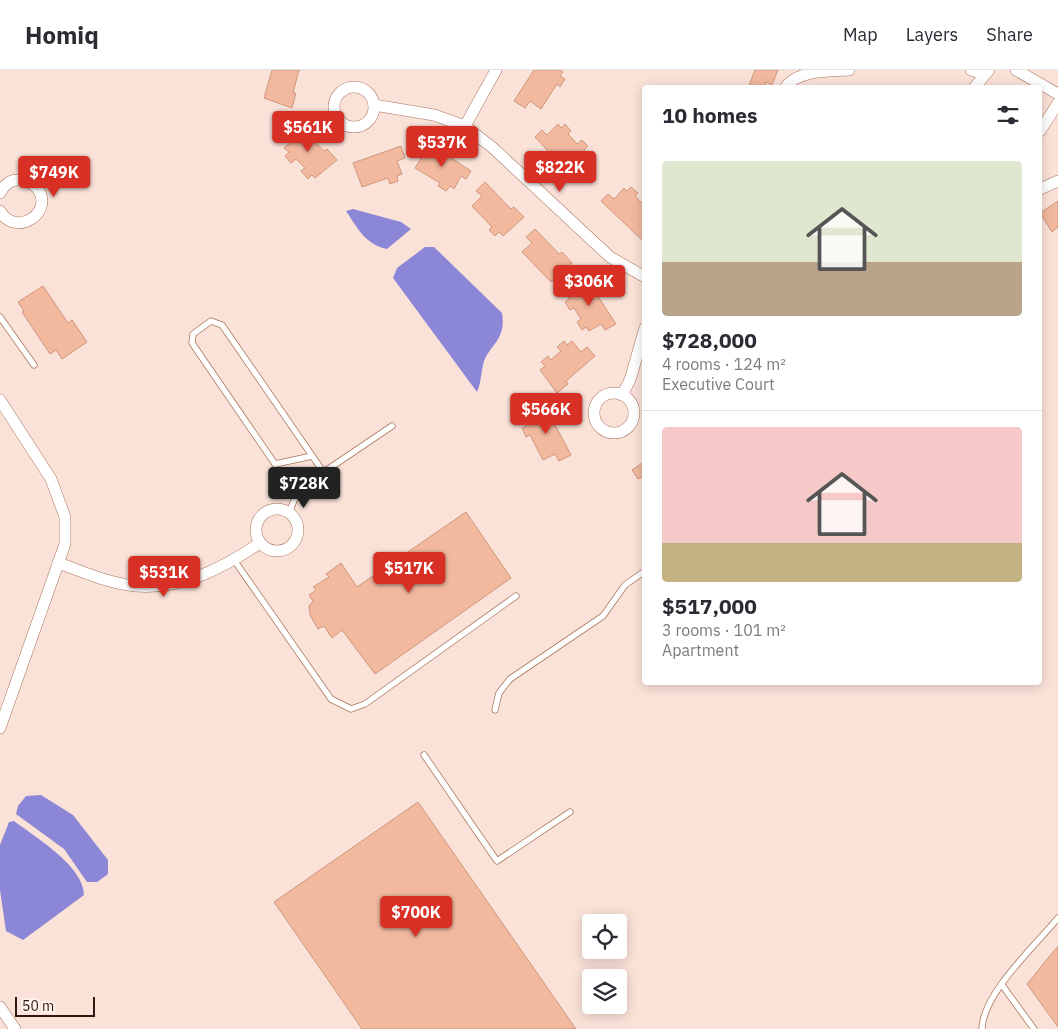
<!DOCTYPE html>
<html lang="en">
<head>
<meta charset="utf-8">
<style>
	:root { --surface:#fff; --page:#f7f7f7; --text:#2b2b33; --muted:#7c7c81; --line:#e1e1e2; --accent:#d93025 }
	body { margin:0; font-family:"IBM Plex Sans",sans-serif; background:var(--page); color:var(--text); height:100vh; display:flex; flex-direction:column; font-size:19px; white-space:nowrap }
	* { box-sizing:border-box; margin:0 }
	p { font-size:16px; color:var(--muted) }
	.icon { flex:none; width:28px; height:28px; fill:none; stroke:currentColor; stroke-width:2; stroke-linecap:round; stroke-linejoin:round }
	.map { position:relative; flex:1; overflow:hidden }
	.sheet { position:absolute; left:642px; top:15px; width:400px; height:600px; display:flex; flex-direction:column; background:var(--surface); border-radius:5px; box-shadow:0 2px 12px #0003 }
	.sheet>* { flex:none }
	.controls { position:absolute; left:582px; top:844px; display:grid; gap:10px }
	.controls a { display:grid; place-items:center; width:45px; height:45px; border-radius:5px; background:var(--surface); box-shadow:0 2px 12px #0003; font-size:25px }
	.scale { position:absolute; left:15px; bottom:12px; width:80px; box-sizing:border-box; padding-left:5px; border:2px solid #2d190f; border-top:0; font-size:14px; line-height:18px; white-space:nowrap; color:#2d190f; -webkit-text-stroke:4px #fff2ed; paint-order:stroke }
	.price { position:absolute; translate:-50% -42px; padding:0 11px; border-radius:5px; background:var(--accent); color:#fff; font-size:16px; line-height:32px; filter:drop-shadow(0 1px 2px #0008) }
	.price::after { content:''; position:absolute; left:50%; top:30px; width:15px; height:11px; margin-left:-8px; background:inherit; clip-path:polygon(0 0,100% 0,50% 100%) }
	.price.active { background:#222; color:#fff }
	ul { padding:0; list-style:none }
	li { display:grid; align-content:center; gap:10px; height:265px; padding:0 20px }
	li+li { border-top:1px solid var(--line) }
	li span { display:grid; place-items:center; height:155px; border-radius:5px; color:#555 }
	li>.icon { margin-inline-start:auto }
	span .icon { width:90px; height:90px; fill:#fffc; stroke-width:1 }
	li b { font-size:21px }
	h2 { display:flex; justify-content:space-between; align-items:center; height:60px; padding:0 20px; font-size:21px }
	header { display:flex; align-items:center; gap:30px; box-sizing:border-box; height:70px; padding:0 25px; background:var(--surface); border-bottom:1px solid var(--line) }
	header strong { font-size:24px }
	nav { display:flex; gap:28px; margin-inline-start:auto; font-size:18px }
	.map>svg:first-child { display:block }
</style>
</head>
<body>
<header>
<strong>Homiq</strong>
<nav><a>Map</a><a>Layers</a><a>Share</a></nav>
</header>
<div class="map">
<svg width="1058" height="959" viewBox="0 0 1058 959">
	<rect width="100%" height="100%" fill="#fae2d8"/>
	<g fill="#8c86d7">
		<path d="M353 139 401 152 411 159 387 179C365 174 358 159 346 141Z"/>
		<path d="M425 177H434L502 243C507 271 487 276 483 295 481 304 481 313 477 322L393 208 397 198Z"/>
		<path d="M41 725 73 745 108 790V804L97 812H87L64 779 16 744 18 736 26 726Z"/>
		<path d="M14 751C35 767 84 796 84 825L23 870 6 861 0 820V775L9 752Z"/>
	</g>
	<g fill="#f2b99f" stroke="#ce977e">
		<path d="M272 0H299L293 23H296L292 38 264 28Z"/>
		<path d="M534 0H560L563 2 560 6 565 9 560 17 557 14 541 39 530 31 525 38 514 31Z"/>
		<path d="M755 0H778L772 15 766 12 765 17 767 18H748Z"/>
		<path d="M298 54 324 81 327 79 337 90 315 108 312 105 308 109 301 101 305 98 296 89 291 93 285 86 289 82 284 78 295 68 289 62Z"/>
		<path d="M558 54 561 58 565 54 571 61 568 64 577 74 582 70 588 76 584 80 588 84 578 94 584 100 574 109 535 67 542 60 547 65Z"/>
		<path d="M430 74 471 101 466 109 461 106 454 119 450 116 446 121 438 116 440 113 415 98Z"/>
		<path d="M401 76 405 88 397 91 402 104 397 106 398 111 390 114 388 108 362 117 353 93Z"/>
		<path d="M485 112 511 139 514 137 524 147 503 166 499 162 495 166 489 160 492 157 472 136 482 126 476 121Z"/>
		<path d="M631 117 638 123 635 126 645 136 643 171 601 131 608 124 614 129 624 118 627 121Z"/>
		<path d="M1058 131V157L1052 162 1040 143Z"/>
		<path d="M535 159 559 184 562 182 572 193 551 212 522 182 532 173 526 167Z"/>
		<path d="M584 205 616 254 605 260 601 254 589 261 586 257 582 260 577 252 581 249 574 238 570 240 565 232 569 229 567 225 579 217 575 211Z"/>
		<path d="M43 216 68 253 72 250 87 272 62 289 56 280 50 284 22 242 24 241 18 232Z"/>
		<path d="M564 271 567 275 572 271 581 282 587 277 595 286 566 311 568 314 557 323 540 300 545 296 541 292 548 286 551 290 561 281 557 277Z"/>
		<path d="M544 334 571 385 559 391 555 384 543 390 530 365 526 367 522 358 527 356 525 352 538 345 535 339Z"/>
		<path d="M645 391V406L638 409 632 400Z"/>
		<path d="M466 442 511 508 375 604 342 560 332 568 324 556 318 559 310 545 309 536 313 531 309 525 316 520 313 517 329 507 326 504 341 493 357 517Z"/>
		<path d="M418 732 576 959H362L274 832Z"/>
		<path d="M1058 876V957L1027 914Z"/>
	</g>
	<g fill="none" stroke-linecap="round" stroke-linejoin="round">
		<defs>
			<g id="lane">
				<path d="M0 247 34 295"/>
				<path d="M312 386 275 394 192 273 193 264 211 251 222 255 324 403"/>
				<path d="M289 443 297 423 315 408 392 356"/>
				<path d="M234 490 331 629 351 639 365 634 516 526"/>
				<path d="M495 640 499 623 510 609 603 546 625 515 645 501"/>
				<path d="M424 685 497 791 570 742"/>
				<path d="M1002 915 1034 959"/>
				<path d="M982 959C983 923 1035 876 1058 848"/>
			</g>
			<g id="street">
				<path d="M971 0 985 4"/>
				<path d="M1016 0 1058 24"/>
				<circle cx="354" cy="37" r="20"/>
				<path d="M785 18C797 0 829 1 849 0"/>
				<path d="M974 18 989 0"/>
				<path d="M374 35 434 45 465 56 493 78 610 187 645 207"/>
				<path d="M465 56 496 0"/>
				<path d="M1040 61 1058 33"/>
				<path d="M1040 119 1058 111"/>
				<path d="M0 123C4 115 10 110 18 110 25 110 31 112 36 117 57 141 16 169 0 141"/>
				<circle cx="614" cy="343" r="20"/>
				<path d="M622 325 630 310 645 258"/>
				<path d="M0 330 51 409 65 447V474L0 658"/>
				<circle cx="277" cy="460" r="21"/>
				<path d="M58 493C82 501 110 514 135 516 182 520 223 498 260 473"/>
				<path d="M0 937 15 959"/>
			</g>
		</defs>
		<use href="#lane" stroke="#a9765d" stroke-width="7"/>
		<use href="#street" stroke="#a9765d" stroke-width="12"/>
		<use href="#lane" stroke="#fff" stroke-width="5.5"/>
		<use href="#street" stroke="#fff" stroke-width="11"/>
	</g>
</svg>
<div class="controls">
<a><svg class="icon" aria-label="locate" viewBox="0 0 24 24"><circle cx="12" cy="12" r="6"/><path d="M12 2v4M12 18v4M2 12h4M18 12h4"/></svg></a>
<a><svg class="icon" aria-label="layers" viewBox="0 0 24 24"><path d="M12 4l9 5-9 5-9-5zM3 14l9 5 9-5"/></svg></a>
</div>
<div class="scale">50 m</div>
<b class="price" style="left:308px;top:83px">$561K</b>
<b class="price" style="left:442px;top:98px">$537K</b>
<b class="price" style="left:560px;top:123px">$822K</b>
<b class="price" style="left:54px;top:128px">$749K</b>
<b class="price" style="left:589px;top:237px">$306K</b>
<b class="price" style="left:546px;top:365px">$566K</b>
<b class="price active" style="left:304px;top:439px">$728K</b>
<b class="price" style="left:409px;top:524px">$517K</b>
<b class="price" style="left:164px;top:528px">$531K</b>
<b class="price" style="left:416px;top:868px">$700K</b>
<section class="sheet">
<h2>10 homes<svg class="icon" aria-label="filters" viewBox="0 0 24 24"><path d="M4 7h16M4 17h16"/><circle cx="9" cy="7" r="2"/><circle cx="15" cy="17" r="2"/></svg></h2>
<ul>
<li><span style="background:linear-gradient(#dfe7d0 65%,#b9a48a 0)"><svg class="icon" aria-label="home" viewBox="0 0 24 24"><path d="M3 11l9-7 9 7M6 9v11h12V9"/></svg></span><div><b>$728,000</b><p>4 rooms · 124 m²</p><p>Executive Court</p></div></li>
<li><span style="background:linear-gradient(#f6c9c9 75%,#c2b280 0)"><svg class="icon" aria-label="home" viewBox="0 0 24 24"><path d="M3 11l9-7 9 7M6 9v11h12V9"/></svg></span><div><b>$517,000</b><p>3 rooms · 101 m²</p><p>Apartment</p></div></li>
</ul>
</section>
</div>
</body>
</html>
